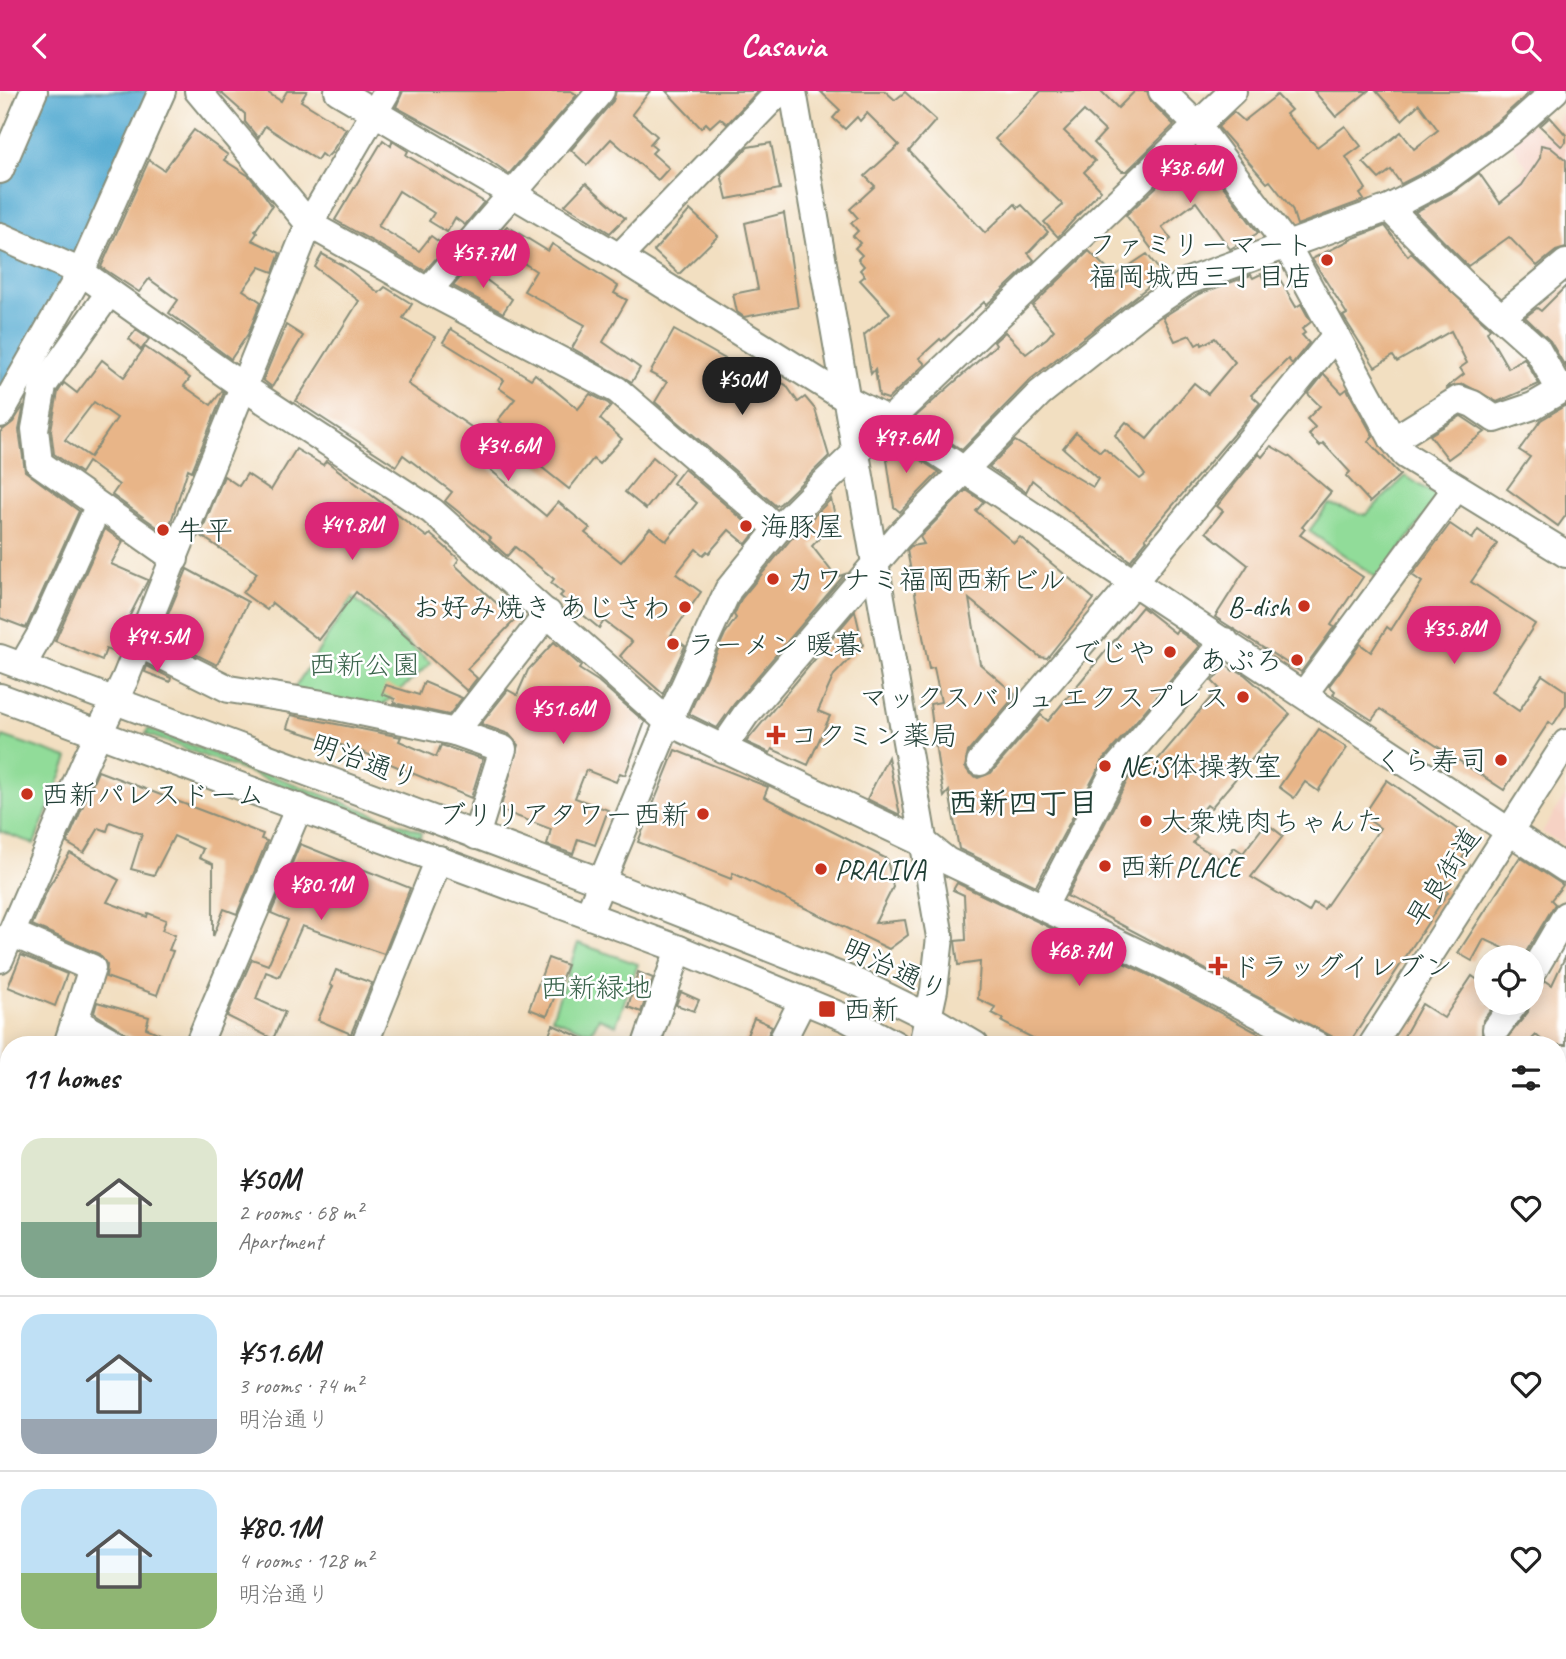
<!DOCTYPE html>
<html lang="en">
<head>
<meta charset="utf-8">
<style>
	:root { --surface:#fff; --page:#f6f6f6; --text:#222; --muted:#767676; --line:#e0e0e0; --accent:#db2777 }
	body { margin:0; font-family:Caveat,"Klee One",sans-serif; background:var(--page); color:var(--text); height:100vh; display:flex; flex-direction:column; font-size:26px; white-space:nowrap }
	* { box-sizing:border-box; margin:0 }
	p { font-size:23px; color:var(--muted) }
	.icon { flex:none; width:38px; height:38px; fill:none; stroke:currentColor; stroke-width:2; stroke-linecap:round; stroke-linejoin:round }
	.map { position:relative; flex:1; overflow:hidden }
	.details { position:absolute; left:0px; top:945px; width:1566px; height:623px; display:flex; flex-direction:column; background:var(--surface); border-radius:28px 28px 0 0; box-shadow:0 4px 18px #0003 }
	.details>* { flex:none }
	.fabs { position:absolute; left:1474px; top:854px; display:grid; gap:14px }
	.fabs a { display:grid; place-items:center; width:70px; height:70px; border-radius:50%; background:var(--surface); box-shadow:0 4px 18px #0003; font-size:35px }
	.price { position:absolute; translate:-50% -60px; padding:0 16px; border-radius:24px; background:var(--accent); color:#fff; font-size:23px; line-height:46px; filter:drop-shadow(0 2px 4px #0008) }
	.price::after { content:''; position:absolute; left:50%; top:42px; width:21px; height:16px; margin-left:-10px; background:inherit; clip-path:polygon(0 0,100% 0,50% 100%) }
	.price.selected { background:#222; color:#fff }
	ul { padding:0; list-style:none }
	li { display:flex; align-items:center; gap:21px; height:175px; padding:0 21px }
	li+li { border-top:2px solid var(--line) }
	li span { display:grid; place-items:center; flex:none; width:196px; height:140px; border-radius:21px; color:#555 }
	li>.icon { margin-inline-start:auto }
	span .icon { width:84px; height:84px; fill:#fffc; stroke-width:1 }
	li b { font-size:30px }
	h2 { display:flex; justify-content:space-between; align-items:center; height:84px; padding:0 21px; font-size:30px }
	header { display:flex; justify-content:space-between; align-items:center; height:91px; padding:0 21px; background:var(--accent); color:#fff; font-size:32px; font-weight:700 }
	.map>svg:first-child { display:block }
</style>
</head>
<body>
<header><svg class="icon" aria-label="back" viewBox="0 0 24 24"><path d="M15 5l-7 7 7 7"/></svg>Casavia<svg class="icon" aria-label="search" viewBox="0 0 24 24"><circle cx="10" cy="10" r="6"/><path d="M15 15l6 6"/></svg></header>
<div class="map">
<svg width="1566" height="1568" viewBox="0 0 1566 1568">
	<rect width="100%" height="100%" fill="#fff"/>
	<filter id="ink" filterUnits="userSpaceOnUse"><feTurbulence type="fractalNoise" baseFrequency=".0143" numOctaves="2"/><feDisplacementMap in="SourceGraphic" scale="14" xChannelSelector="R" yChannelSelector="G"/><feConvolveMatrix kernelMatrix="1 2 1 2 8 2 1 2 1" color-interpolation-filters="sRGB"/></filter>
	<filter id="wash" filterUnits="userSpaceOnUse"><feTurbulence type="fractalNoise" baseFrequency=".00686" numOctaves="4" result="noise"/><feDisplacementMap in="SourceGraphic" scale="28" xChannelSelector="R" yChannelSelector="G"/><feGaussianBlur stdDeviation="1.57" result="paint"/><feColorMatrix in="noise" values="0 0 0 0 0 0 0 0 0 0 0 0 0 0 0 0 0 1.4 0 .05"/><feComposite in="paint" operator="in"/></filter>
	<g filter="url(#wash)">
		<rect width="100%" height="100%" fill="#f2dfc1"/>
		<g fill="#f6d2c4">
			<path d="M1566 17V117L1541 132 1510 98 1527 76 1509 49 1529 31 1545 46Z"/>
			<path d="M1566 704V756L1542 741Z"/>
			<path d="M1558 1512 1566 1520V1568H1000L1005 1559H1558Z"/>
			<path d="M436 1559H768L780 1568H429Z"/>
		</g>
		<g fill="#91dc99" stroke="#588c66" stroke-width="2">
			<path d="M1406 385 1438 406 1379 488 1309 440 1329 413 1365 424Z"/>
			<path d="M353 506 431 572 376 620 290 604Z"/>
			<path d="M148 638 422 741 420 746 146 643Z"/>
			<path d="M3 645 68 667 34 753 0 740V653Z"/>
			<path d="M578 852 638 873 616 934 599 927 591 942 552 927Z"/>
		</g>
		<path fill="#74bc81" stroke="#4a7c5a" stroke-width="2" d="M1392 1559H1452L1444 1568H1401Z"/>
		<path fill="#56acd2" stroke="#3a7483" stroke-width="2" d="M43 0H153L69 193 0 309V96Z"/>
		<g id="blocks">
			<g fill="#e8b588" fill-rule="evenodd">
				<path d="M219 0H265L281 10 287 0H307L301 10 346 38 331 62 326 67 321 63 317 69 265 35 258 47 245 31V23Z"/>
				<path d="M403 0H571L577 4 509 83 478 61 396 16Z"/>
				<path d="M616 0H650L632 23 657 45 650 53 656 58 652 62 669 77 658 89 611 48 587 74 571 59 613 10Z"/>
				<path d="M666 0H758L727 33 720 27 710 36 706 32 701 37Z"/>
				<path d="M820 0H885L895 9 905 1 936 29 909 60 985 142 1015 113 1018 117 1022 114 1048 141 1028 162 1034 169 993 208 986 214 984 211 942 250 940 248 919 267 925 273 888 308 879 305 875 278 871 283 864 244 890 222 860 189 865 185 860 179 864 175 858 168 862 164 855 157 860 152 853 145 858 140 851 132 858 127 850 118 875 95 865 85 899 54 867 22 860 30 857 26 845 38 833 27 840 19Z"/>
				<path d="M1041 0H1101L1118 17 1135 0H1147L1151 11 1174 34 1127 80H1122L1094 52 1105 40 1084 20 1064 40 1095 70 1084 81 1101 99 1058 146 1044 131 1063 114 995 48Z"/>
				<path d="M1314 0H1368L1336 26Z"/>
				<path d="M1376 0H1531L1499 29 1440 73 1401 93 1391 79 1379 88 1363 71 1401 41 1414 58 1438 39 1419 13 1402 29Z"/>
				<path d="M1277 4 1291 19 1286 23 1317 56 1345 35 1361 55 1346 66 1366 98 1360 103 1364 109 1297 134 1292 118 1270 90 1267 92 1218 36 1234 21 1244 30Z"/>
				<path d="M1550 26 1566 44V51L1561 55 1540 35Z"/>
				<path d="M194 39 228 64 224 69 249 85 265 105 272 115 255 140 257 142 252 149 280 162 273 181 260 176 243 199 261 211 248 243 231 268 169 222 178 209 149 188 139 201 101 176 149 69 164 79Z"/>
				<path d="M383 49 391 55 392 50 408 60 406 64 484 111 465 134 455 127 447 141 429 130 434 122 399 100 378 135 419 160 431 145 446 156 425 180 335 129Z"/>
				<path d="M771 52 780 98 727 108 721 83 748 56Z"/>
				<path d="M1541 54 1550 56 1566 69V157L1556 160 1537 175 1509 146 1468 175 1415 121 1455 100 1479 82 1500 112 1522 94 1540 67Z"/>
				<path d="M1196 59 1258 142 1230 158 1196 111 1162 136 1171 148 1154 161 1126 124Z"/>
				<path d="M586 92 625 127 610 142 565 114Z"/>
				<path d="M690 119 718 145 679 183 654 160Z"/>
				<path d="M784 122 798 216 744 226 737 221 733 203 758 198 745 132Z"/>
				<path d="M507 135 548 160 552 153 618 195 614 202 627 209 603 251 640 277 632 291 572 257 585 234 524 200 536 180 491 151Z"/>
				<path d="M1385 135 1408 165 1411 162 1490 237 1487 241 1508 277 1524 267 1539 293 1497 311 1464 293 1446 297 1464 283 1460 277 1467 272 1451 240 1397 271 1393 265 1375 276 1343 225 1347 223 1312 168 1354 147Z"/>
				<path d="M1089 160 1114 185 1147 163 1163 184 1031 288 962 359 914 327 996 254 994 251 1005 241 1026 263 1047 247 1054 239 1032 215Z"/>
				<path d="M322 163 344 175 379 202 385 196 412 213 403 227 435 246 408 293 477 340 464 357 546 425 558 411 590 437 585 442 621 471 650 437 666 450 697 412 673 392 684 378 756 440 746 453 729 439 709 462 707 460 703 464 696 458 676 483 701 501 671 544 685 555 663 603 620 565 632 551 604 530 599 537 560 505 563 502 551 492 554 488 515 456 507 465 489 449 491 447 445 410 452 401 403 364 396 375 296 310 359 210 315 176Z"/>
				<path d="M469 176 512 208 503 222 453 195Z"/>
				<path d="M1275 180 1296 216 1301 213 1311 231 1302 238 1305 242 1302 244 1309 252 1292 273 1288 268 1251 304 1260 312 1145 447 1147 449 1130 470 1032 389 1026 401 989 376 1015 350 1093 396 1098 388 1063 357 1076 341 1100 361 1104 357 1140 388 1145 384 1115 344 1126 331 1147 348 1194 292 1208 303 1235 271 1215 247 1202 254 1201 251 1196 254 1190 244 1175 250 1163 226 1199 203 1251 184 1253 187 1261 183 1263 187Z"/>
				<path d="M1566 195V277L1550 250 1525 226 1537 217 1541 220Z"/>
				<path d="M286 234 303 245 272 296 263 289Z"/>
				<path d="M451 238 531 288 535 283 578 318 590 303 608 312 611 315 600 328 622 348 599 373 593 368 569 398 530 367 535 360 498 329 515 308 499 297 504 289 443 251Z"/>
				<path d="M136 239 149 248 141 259 129 248Z"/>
				<path d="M674 239 745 279 748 274 786 294 798 311 805 306 815 318 829 365 780 413 776 415 655 311 667 291 650 282Z"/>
				<path d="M145 256 190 287 184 295 211 314 222 300 224 301 192 380 188 378 167 443 112 404 119 394 88 371 81 382 54 363 51 339 58 301 64 292 77 302 102 269 124 286ZM94 311 117 327 90 366 65 349Z"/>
				<path d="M1324 283 1342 302 1347 298 1373 345 1368 350 1400 384 1370 411 1346 385 1350 381 1323 352 1320 355 1309 344 1315 336 1307 328 1320 315 1308 303Z"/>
				<path d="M24 314 19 339 25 380 79 420 26 537 0 527V341L13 331Z"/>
				<path d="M1566 314V424L1558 435 1507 398 1530 366 1519 359 1541 329Z"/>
				<path d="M1461 325 1485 341 1448 368 1430 344Z"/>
				<path d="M891 350 939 381 900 421 894 416 885 355Z"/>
				<path d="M1271 355 1290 366 1331 401 1302 436 1305 438 1300 444 1363 486 1331 534 1334 536 1301 581 1215 526 1248 474 1206 441 1223 420 1217 415 1259 363 1262 366Z"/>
				<path d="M296 358 323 374 326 370 427 446 430 443 459 468 455 474 515 529 467 578 477 587 467 600 356 501 319 549 272 512 267 519 243 502 257 482 200 444 224 385 239 395 247 383 271 399Z"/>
				<path d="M653 366 673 383 646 418 625 401Z"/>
				<path d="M966 399 984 411 976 420 1014 452 1020 446 1094 508 1047 567 1040 566 969 508 980 573 1016 604 968 661 965 676 970 683 978 687 991 682 1041 624 1048 630 1142 516 1175 542 1177 539 1200 555 1103 669 1036 795 959 758 949 700 944 706 938 673 930 613 941 611 934 577 929 578 907 459 911 455 924 453 920 446Z"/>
				<path d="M831 408 837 433 829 437 812 455 836 486 845 483 734 613 717 637 689 623 725 543 736 527 734 524 741 508 790 449Z"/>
				<path d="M1450 433 1472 448 1478 439 1497 453 1471 491 1535 533 1491 601 1519 620 1542 584 1566 600V614L1553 634 1549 631 1504 699 1380 618 1372 629 1333 604 1335 600 1329 595 1360 553 1371 561 1387 536 1391 539 1422 491 1412 484Z"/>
				<path d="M105 438 123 451 111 473 148 489 125 534 116 562 106 558 102 569 55 550Z"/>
				<path d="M187 478 248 511 217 574 159 545Z"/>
				<path d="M855 520 863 554 834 584 818 620 830 625 808 674 772 658 770 662 746 651Z"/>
				<path d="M554 551 581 575 579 578 598 590 645 631 625 684 620 682 616 691 586 679 575 707 608 719 595 754 578 748 573 763 547 754 551 738 500 719 518 654 509 643 481 633 508 599 517 604 528 579Z"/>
				<path d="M1226 574 1233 580 1235 578 1245 584 1290 623 1211 717 1207 714 1186 739 1197 746 1193 752 1224 770 1234 756 1243 762 1266 732 1283 745 1251 786 1309 821 1314 812 1324 818 1380 737 1363 725 1387 689 1474 750 1442 796 1448 801 1348 954 1067 805 1128 688 1147 666 1155 672 1219 597 1212 590Z"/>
				<path d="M147 575 171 587 170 591 145 581Z"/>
				<path d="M424 591 462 607 449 624 394 612 395 608 382 603 386 594 419 604Z"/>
				<path d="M291 624 401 646 399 650 436 666 441 654 483 668 471 707 360 660 287 637Z"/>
				<path d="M1319 638 1347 657 1318 700 1305 691 1294 707 1279 696Z"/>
				<path d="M675 659 768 696 764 706 887 768 893 796 875 832 905 829 908 844 889 858 733 782 731 788 638 751Z"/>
				<path d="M888 666 900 724 867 708Z"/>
				<path d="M98 680 263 743 261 748 267 750 237 823 224 818 213 846V773L199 767 203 758 174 745 154 784 131 778 142 743 110 731 107 740 99 737 84 762 67 752Z"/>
				<path d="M300 753 410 797 384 863 302 835 279 886 266 881 256 908 285 921 273 948 227 925 252 868 268 874 288 829 271 822Z"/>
				<path d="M70 762 119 789 107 811 147 826 148 822 166 829 162 839 175 844 169 859 173 860 157 904 106 886 107 874 99 863 32 834 49 795Z"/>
				<path d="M1520 766 1563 794 1551 809 1555 813 1523 866 1484 848 1472 870 1458 862Z"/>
				<path d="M957 792 1161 890 1280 954H1046L1002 931 1004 928 992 922 995 916 978 908 980 871 958 874 955 850 966 849 964 804 953 799Z"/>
				<path d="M21 864 67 883 55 915 8 896Z"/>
				<path d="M1566 864V954H1548L1536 944 1526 954H1399L1422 913 1444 927 1472 885 1486 895V912H1496L1483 929 1482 945 1494 954 1503 952 1528 921 1531 900 1546 890 1552 894Z"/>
				<path d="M548 867 567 874 547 925 529 918Z"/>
				<path d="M336 879 372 892 351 943 318 929 333 895 330 894Z"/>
				<path d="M638 881 653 887 641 921 628 916Z"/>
				<path d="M681 901 699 909 694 920 676 914Z"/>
				<path d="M97 911 149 926 146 937 172 948 170 954H153L132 946 94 922Z"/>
				<path d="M754 927 772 935 764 954H743Z"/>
				<path d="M553 934 598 954H545Z"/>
			</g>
		</g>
	</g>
	<g filter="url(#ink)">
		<use href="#blocks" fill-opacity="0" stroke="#888e7a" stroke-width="2"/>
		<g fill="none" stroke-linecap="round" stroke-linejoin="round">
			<defs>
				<g id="minor">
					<path d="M198 0 309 133 428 200 617 299 778 438"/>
					<path d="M338 0 619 166 845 307 890 330 1566 778"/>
					<path d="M793 0 940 846 934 899 922 954"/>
					<path d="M1162 0 1197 34 1286 153 1393 349 1405 364 1566 463"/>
					<path d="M0 79 34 0"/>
					<path d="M1389 117 1463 192 1537 258 1560 299"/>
					<path d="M0 145 81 181 245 297 432 420 668 631 927 754 947 770 1168 876 1317 954"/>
					<path d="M619 166 780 0"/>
					<path d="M428 200 601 0"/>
					<path d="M109 202 43 295 35 338 39 372 175 468"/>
					<path d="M1501 226 1566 172"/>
					<path d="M0 323 81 181 162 0"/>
					<path d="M1393 349 1459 308 1473 313 1495 328 1533 315 1566 296"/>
					<path d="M139 553 229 598 323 613 455 641 548 522"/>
					<path d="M0 567 602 791 863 894 928 926 975 954"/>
					<path d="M22 575 40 544 98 416"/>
					<path d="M1304 603 1457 396"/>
					<path d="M0 606 679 858 848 928 896 954"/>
					<path d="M455 641 503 658 476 745"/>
					<path d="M722 658 746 623 899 445 1040 302 1142 221 1188 190 1389 117 1448 86 1509 41 1555 0"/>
					<path d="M980 671 1127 499 1336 244"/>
					<path d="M1044 815 1115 679 1225 550"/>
					<path d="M588 824 672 622 728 499 778 438 822 394 1233 0"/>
					<path d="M11 842 92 877 67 954"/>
					<path d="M0 868 86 669 125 588 309 133 387 0"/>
					<path d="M1531 884 1566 824"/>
					<path d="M75 930 118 954"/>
					<path d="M1496 938 1515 912"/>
					<path d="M198 954 299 716"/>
					<path d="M364 954 439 768"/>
					<path d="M646 954 679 858"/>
					<path d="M780 954 803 909"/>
					<path d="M1372 954 1566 652"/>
					<path d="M1558 1138 1566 1146"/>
					<path d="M0 1313 9 1317"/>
					<path d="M1558 1344 1566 1335"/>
					<path d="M0 1383 9 1367"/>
					<path d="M1558 1452 1566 1460"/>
					<path d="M0 1476 9 1483"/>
					<path d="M1558 1481 1566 1489"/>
					<path d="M103 1559 114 1568"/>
					<path d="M784 1559 796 1568"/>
					<path d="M414 1568 421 1559"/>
					<path d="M969 1568 975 1559"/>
				</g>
			</defs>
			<use href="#minor" stroke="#888e7a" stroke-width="30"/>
			<use href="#minor" stroke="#fff" stroke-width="26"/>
		</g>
	</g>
	<g fill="#c8321e" stroke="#fff" stroke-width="2.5">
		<circle cx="1327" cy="169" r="7"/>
		<circle cx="746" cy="435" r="7"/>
		<circle cx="163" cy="439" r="7"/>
		<circle cx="773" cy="488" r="7"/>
		<circle cx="1304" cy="515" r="7"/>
		<circle cx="685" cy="516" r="7"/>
		<circle cx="673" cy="553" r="7"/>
		<circle cx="1170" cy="561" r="7"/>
		<circle cx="1297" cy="569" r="7"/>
		<circle cx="1243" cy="606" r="7"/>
		<path d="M772.5 633.5h7v7h7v7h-7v7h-7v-7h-7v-7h7z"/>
		<circle cx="1501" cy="669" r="7"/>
		<circle cx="1105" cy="675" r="7"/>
		<circle cx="27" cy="703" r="7"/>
		<circle cx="703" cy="723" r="7"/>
		<circle cx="1146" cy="730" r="7"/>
		<circle cx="1105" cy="775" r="7"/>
		<circle cx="821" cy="778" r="7"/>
		<path d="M1214.5 864.5h7v7h7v7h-7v7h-7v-7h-7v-7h7z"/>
		<rect x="818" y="909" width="18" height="18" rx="3.5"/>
	</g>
	<g text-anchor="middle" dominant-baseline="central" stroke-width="5" stroke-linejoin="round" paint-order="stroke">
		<g font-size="28" fill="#1f3d34" stroke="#fff" text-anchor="start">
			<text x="1313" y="153" text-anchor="end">ファミリーマート<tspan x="1313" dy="32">福岡城西三丁目店</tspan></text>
			<text x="760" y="435">海豚屋</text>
			<text x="177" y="439">牛平</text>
			<text x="787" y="488">カワナミ福岡西新ビル</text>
			<text x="1290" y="515" text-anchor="end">B-dish</text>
			<text x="671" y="516" text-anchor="end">お好み焼き あじさわ</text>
			<text x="687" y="553">ラーメン 暖暮</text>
			<text x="1156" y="561" text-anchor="end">でじや</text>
			<text x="1283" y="569" text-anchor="end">あぷろ</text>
			<text x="1229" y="606" text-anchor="end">マックスバリュ エクスプレス</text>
			<text x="790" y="644">コクミン薬局</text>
			<text x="1487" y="669" text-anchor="end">くら寿司</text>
			<text x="1119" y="675">NEiS体操教室</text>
			<text x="41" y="703">西新パレスドーム</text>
			<text x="689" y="723" text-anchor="end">ブリリアタワー西新</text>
			<text x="1160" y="730">大衆焼肉ちゃんた</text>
			<text x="1119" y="775">西新PLACE</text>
			<text x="835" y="778">PRALIVA</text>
			<text x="1232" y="875">ドラッグイレブン</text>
			<text x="843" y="918">西新</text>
		</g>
		<g font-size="28" fill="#3c654d" stroke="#fff">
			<text x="364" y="573">西新公園</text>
			<text x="596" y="896">西新緑地</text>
		</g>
		<g font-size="28" fill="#1f3d34" stroke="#fff">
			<text transform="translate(365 670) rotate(20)">明治通り</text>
			<text transform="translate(1443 786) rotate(-57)">早良街道</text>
			<text transform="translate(895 878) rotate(25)">明治通り</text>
		</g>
		<g font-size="30" font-weight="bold" fill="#1f3d34" stroke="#fff">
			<text x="1023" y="712">西新四丁目</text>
		</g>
	</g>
</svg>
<div class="fabs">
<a><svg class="icon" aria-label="locate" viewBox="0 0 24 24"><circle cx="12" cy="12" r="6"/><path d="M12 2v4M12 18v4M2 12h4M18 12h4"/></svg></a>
</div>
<b class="price" style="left:1190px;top:114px">¥38.6M</b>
<b class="price" style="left:483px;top:199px">¥57.7M</b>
<b class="price selected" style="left:742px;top:326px">¥50M</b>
<b class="price" style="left:906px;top:384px">¥97.6M</b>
<b class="price" style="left:508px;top:392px">¥34.6M</b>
<b class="price" style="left:352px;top:471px">¥49.8M</b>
<b class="price" style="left:1454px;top:575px">¥35.8M</b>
<b class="price" style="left:157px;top:583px">¥94.5M</b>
<b class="price" style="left:563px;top:655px">¥51.6M</b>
<b class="price" style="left:321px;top:831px">¥80.1M</b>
<b class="price" style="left:1079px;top:897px">¥68.7M</b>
<section class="details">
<h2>11 homes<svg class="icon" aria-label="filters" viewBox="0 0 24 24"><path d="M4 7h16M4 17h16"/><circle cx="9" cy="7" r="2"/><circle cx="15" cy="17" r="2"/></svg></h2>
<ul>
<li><span style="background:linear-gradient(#dfe7d0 60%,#7fa58c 0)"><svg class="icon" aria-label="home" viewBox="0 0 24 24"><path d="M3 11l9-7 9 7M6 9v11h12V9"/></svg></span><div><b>¥50M</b><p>2 rooms · 68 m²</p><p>Apartment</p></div><svg class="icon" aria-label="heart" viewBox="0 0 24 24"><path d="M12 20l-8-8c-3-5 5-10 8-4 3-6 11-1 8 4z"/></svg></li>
<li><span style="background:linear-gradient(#bfe0f5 75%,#9aa5b1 0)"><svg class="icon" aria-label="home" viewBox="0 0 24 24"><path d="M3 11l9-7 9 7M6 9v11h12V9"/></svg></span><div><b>¥51.6M</b><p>3 rooms · 74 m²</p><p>明治通り</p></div><svg class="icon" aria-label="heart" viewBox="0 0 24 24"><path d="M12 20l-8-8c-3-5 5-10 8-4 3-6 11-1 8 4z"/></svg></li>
<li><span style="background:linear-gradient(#bfe0f5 60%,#8fb573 0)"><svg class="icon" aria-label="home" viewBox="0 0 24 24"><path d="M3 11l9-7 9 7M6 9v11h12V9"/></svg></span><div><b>¥80.1M</b><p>4 rooms · 128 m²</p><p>明治通り</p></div><svg class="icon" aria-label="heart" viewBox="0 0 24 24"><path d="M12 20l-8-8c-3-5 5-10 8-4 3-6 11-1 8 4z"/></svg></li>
</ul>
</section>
</div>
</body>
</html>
